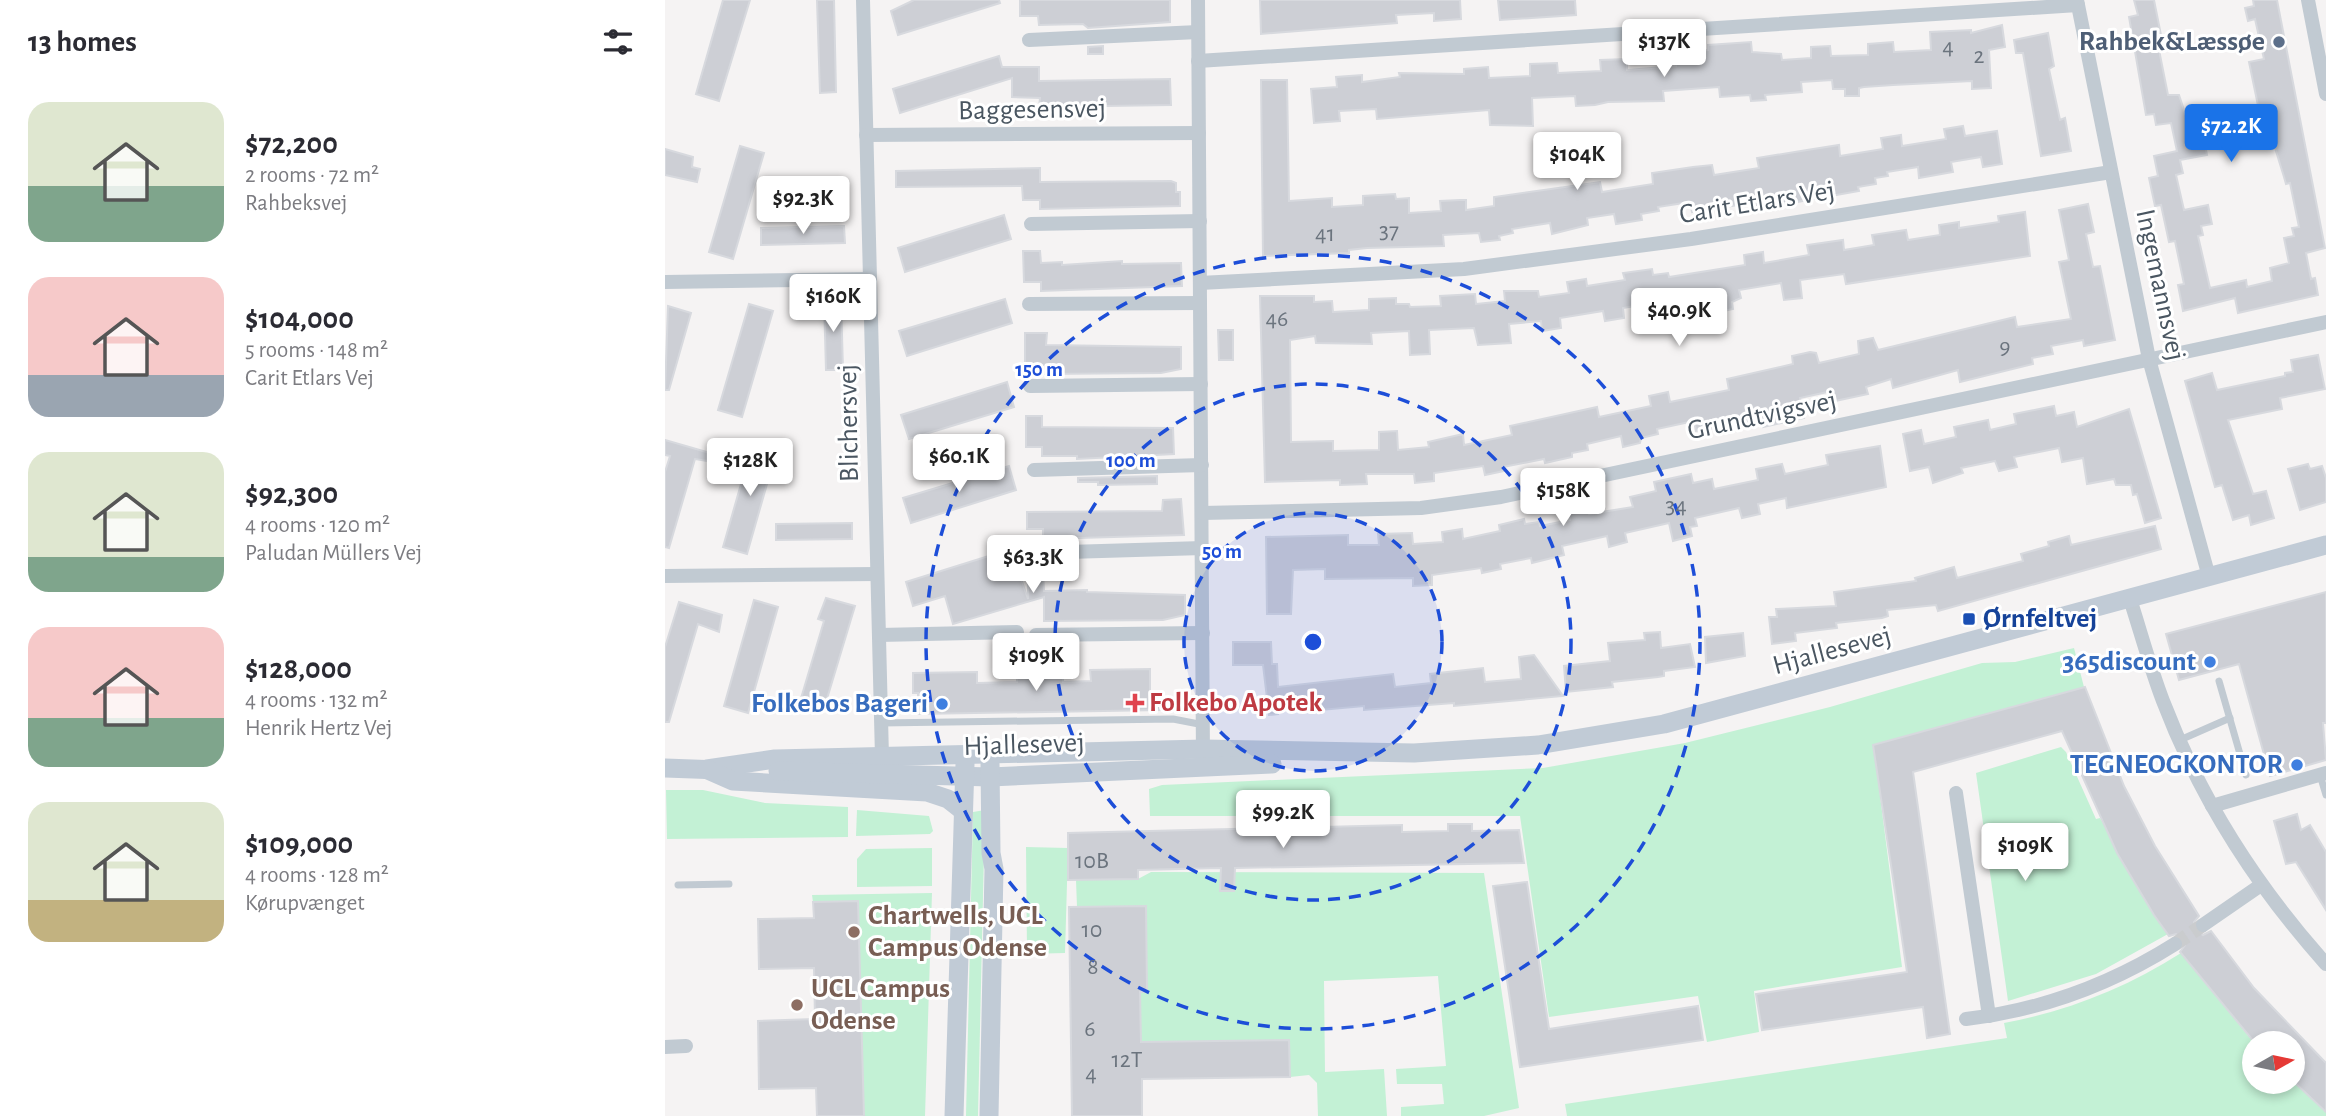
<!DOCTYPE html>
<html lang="en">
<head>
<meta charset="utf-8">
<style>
	:root { --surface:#fff; --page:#f7f7f7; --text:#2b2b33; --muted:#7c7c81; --accent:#1a73e8 }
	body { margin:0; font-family:"Alegreya Sans",sans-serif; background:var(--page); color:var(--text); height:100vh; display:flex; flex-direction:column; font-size:26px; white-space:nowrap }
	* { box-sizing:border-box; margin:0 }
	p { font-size:23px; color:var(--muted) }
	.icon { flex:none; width:38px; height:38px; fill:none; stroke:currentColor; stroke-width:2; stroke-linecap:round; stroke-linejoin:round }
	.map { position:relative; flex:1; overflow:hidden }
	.details { display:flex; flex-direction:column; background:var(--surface); width:665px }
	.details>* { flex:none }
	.needle { width:46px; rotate:81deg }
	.tools { position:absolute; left:1577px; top:1031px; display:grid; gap:14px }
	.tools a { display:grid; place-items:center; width:63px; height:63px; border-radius:50%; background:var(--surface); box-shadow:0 4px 10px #0003; font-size:35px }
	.price { position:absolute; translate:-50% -60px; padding:0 16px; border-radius:7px; background:#fff; color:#222; font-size:23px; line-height:46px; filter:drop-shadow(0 2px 4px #0008) }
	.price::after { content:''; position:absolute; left:50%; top:42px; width:21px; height:16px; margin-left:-10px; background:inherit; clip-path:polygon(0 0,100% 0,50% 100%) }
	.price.current { background:var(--accent); color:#fff }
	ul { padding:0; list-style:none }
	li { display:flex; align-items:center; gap:21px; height:175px; padding:0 28px }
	li span { display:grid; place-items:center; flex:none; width:196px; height:140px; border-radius:21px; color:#555 }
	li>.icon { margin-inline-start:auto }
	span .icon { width:84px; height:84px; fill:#fffc; stroke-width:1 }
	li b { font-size:30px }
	h2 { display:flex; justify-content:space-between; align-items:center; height:84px; padding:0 28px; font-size:30px }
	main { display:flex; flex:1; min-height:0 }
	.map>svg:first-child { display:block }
</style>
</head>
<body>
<main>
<section class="details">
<h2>13 homes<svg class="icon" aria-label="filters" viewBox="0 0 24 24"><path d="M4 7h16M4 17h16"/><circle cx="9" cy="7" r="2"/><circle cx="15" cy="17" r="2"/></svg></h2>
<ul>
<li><span style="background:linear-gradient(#dfe7d0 60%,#7fa58c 0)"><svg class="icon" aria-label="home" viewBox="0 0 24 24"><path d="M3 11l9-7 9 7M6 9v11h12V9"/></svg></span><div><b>$72,200</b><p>2 rooms · 72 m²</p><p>Rahbeksvej</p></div></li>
<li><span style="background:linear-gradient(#f6c9c9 70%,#9aa5b1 0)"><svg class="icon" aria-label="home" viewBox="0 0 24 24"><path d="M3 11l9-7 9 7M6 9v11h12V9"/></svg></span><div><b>$104,000</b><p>5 rooms · 148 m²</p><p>Carit Etlars Vej</p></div></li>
<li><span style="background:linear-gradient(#dfe7d0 75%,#7fa58c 0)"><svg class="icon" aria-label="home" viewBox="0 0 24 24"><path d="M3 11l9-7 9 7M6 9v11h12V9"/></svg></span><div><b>$92,300</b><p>4 rooms · 120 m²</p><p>Paludan Müllers Vej</p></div></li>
<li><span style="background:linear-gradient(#f6c9c9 65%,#7fa58c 0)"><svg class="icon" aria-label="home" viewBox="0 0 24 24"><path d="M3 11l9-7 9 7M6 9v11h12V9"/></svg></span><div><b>$128,000</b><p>4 rooms · 132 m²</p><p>Henrik Hertz Vej</p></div></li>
<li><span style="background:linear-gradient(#dfe7d0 70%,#c2b280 0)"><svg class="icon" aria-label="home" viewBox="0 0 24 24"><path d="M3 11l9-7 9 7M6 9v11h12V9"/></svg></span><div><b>$109,000</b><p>4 rooms · 128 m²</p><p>Kørupvænget</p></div></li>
</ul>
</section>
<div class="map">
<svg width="1661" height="1116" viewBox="0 0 1661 1116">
	<rect width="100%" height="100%" fill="#f5f3f3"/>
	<g fill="#c3f1d5">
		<path d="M1409 648 1420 691 1209 749 1237 967 1089 991 1094 1032 1042 1042 1033 996 884 1017 855 816H485L484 789 497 785 878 768 1020 743 1165 707 1317 663 1350 662Z"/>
		<path d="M1396 747 1401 752 1431 819 1435 818 1503 934 1431 974 1343 1001 1311 773Z"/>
		<path d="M1 790H38L100 803 183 807V837L2 839Z"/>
		<path d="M192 810 264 816 268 831 265 834 191 836Z"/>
		<path d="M320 810 313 1116H301L308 812Z"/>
		<path d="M361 847 403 848 400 953 362 954Z"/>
		<path d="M267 848V886L192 887V859L201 849Z"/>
		<path d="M486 872 819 873 854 1108 819 1116H736V1107L779 1104 777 1084H732L731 1069 781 1066 773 976 659 981 660 1072 719 1069 722 1116H653L652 1083 644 1075 625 1077 624 1040 476 1042 475 1015 413 993 482 991 481 906 412 907 411 880 473 879Z"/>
		<path d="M267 893 260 1116H199L192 901 148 902 147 895Z"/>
		<path d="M1516 953 1589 1043V1082L1628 1081 1661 1111V1116H902L900 1104 1342 1038 1339 1023C1403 1011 1461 988 1516 953Z"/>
	</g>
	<g fill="#cdcfd5" stroke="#d7d9de" stroke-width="2">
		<path d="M58 0H85L54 101 31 94Z"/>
		<path d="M152 0H169L171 92 155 93Z"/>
		<path d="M249 0H334L335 3 233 35 226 11Z"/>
		<path d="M355 0H505V22L423 28 418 24 374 25 373 16H355Z"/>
		<path d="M595 0H795L796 19 769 21V13L731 15 732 23 596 34Z"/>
		<path d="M833 0H910L911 15 835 20Z"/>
		<path d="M1469 0H1489L1498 45 1495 46V55L1503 95H1514L1521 116 1534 114 1542 155 1515 160 1518 173 1511 175 1519 210 1543 205 1547 224 1536 226 1538 235 1533 236 1545 288 1581 280 1582 287 1607 281 1605 268 1624 263 1619 238 1629 236 1627 228 1634 227 1625 183 1621 184 1619 177 1601 119 1596 120 1584 62 1599 59 1590 19 1583 21 1580 8 1589 6 1588 0H1612L1660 248 1641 253 1646 279 1650 278 1653 295 1573 313 1570 298 1518 311 1513 285 1519 284 1510 241 1504 242 1496 205 1490 206 1484 178 1493 176 1489 156 1512 151 1506 123 1491 125 1489 114 1481 115 1464 17 1473 15Z"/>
		<path d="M1337 25 1340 47 1324 50 1326 88 1307 89V81L1228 85 1199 87 1194 88V96H1180V89H1168L1167 80 1136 82 1137 92 1100 95 1101 100 1086 101 1085 95 1055 97 1054 87 998 91 999 101 943 102 930 105 911 106 910 96 867 98 868 126 825 125 824 110 712 119 711 109 674 111 675 121 649 123 646 89 672 87 671 77 697 75V82L735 77 734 73 799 74V69L823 67 824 78 865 76V64L892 63 893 73 936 71 935 60 962 59V70L1011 66 1010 52 1043 50V45L1086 42 1087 52 1116 54 1117 60 1146 58V47L1165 46 1166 56 1203 55V44L1228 42 1229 52 1266 50 1265 32 1306 30V33Z"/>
		<path d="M1383 33 1389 66 1384 69 1395 120 1400 118 1406 151 1376 156 1358 53H1351L1349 40Z"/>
		<path d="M438 46V54H423V47Z"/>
		<path d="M334 56 337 67H374V81L505 79 506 105 374 107 375 98 347 97V78L235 113 228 89Z"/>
		<path d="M596 80H622L624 201 667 198V207L698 205V196L730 194 731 199 744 198V213L776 211 775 201 795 200H801V210L829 206V197L935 182 937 192 988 184 987 173 1028 167 1047 165 1049 175 1094 168 1092 158 1142 150 1174 145 1175 156 1218 149 1216 138 1236 135 1237 146 1281 139 1279 129 1298 126 1300 136 1332 131 1337 164 1318 167 1316 157 1286 162 1288 172 1254 178 1253 167 1222 172 1223 176 1210 178 1211 184 1193 187 1194 191 1087 210 1086 203 1027 212 1025 202 993 207 994 211 976 214 977 220 951 224 949 214 922 218 923 225 887 234 885 223 847 229 848 233 834 236 835 240 816 242 814 233 778 235 779 246 702 248 684 250V253L598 256Z"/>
		<path d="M75 146 99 153 68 259 44 252Z"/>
		<path d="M0 149 28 157 27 167 35 169 32 182 0 175Z"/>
		<path d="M375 168V182L506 181 511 183V192H515V206L375 209V200H358L357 186 231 187V171Z"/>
		<path d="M1423 204 1429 232 1421 234 1428 267 1435 266 1450 340 1419 346 1418 340 1386 346 1388 354 1367 358 1368 364 1295 382 1293 370 1228 388 1226 379 1201 387 1203 394 1170 401 1167 391 1135 398 1139 418 1098 427 1097 422 1031 431 1029 421 992 429 993 434 976 438 975 443 958 447 956 436 922 444 923 450 907 453V457L880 463 879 459 838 467 839 471 820 475 818 466 769 473V481L750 483 749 474H701L702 484 675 485V480L600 482 595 296H649V302L667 301 668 312 704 310V299L731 298V304H744L745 307 776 306 775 296 810 294 811 304 840 301 839 291H873L874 297 904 293 902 282 921 279 922 286 960 280 958 273 987 269 988 275 1003 273 1004 277 1080 265 1079 255 1098 252 1099 263 1144 255 1142 245 1178 240 1179 250 1209 245 1207 235 1241 230 1243 240 1275 235 1274 225 1294 222V228L1334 222 1333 216 1360 212 1365 256 1181 284 1179 274 1135 280 1137 298 1119 300 1116 283 1074 290 1076 298 1067 302 1068 309 1026 318 1011 321 1006 300 958 308 959 318 940 321 938 311 895 318 896 328 877 331 876 321 844 324 846 343 813 345 809 328 764 330 765 354 745 355 744 331 706 333 707 344 651 343 650 336 625 340 626 442 668 441V451L714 450V432L732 431 733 450 764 447 763 442 798 434 799 445 847 435 845 426 932 407 934 417 986 406 984 396 1003 392 1005 402 1064 390 1062 379 1128 364 1127 356 1145 352 1151 353 1154 363 1194 354 1193 341 1208 338 1213 350 1350 317 1352 327 1406 319 1394 262 1404 260 1394 210Z"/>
		<path d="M339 215 346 239 240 272 233 248Z"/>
		<path d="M179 226 180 243 96 245V228Z"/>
		<path d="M358 251H375L376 263 397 262V265L457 261V264L516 263 517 286 376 291V282H359Z"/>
		<path d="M159 299H176L178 370H161Z"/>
		<path d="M340 299 347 323 242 356 234 331Z"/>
		<path d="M84 304 108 311 77 417 53 410Z"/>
		<path d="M3 306 26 313 4 390H0Z"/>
		<path d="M553 330H568V360H554Z"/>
		<path d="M360 333H382L381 345 516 347V369L496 373 376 374V364L360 365Z"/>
		<path d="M1653 355 1660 389 1615 398 1617 409 1563 420 1588 494 1601 491 1609 518 1586 525 1584 515 1568 520 1557 485 1550 487 1520 381 1547 373 1552 390 1620 376V373L1628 372 1626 360Z"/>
		<path d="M342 382 349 407 244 439 236 415Z"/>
		<path d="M1389 406 1391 416 1409 412 1412 427 1464 409 1496 518 1480 523 1472 494 1468 495 1466 485H1451L1449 479 1422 484 1418 458 1397 462 1394 448 1349 457 1352 467 1334 471 1330 461 1296 468 1298 473 1268 483 1264 467 1245 471 1238 434 1256 430 1259 444 1291 437 1289 427 1323 420 1325 430 1351 424 1349 414Z"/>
		<path d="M361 416H377V427L508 428 509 454 412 459V456H377V447H361Z"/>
		<path d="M0 440 45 453 43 461 30 459 4 548 0 547V472L5 456 0 455Z"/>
		<path d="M88 442 112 449 82 554 58 547Z"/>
		<path d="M1215 446 1221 487 1122 508 1121 498 1093 504 1095 514 1077 518 1074 508 1030 518 1032 526 1025 527 1027 536 1008 541 1004 523 960 533 962 542 944 547 942 536 897 546 899 555 867 563 866 558 835 564 836 569 817 573 816 568 767 575V585L748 586V578L660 579V569L628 570 626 614H602L601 537 683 535V545H714L713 534 747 533 748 544 778 542 777 532 797 529 798 539 835 531 834 525 859 519 860 524 874 522 875 526 905 520 903 510 922 506 924 514 968 507 965 497 991 491 989 482 1026 474 1028 483 1047 479 1049 489 1093 480 1091 469 1117 464 1120 474 1163 465 1161 455Z"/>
		<path d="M1643 464 1645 469 1657 466 1661 478V502L1635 510 1623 469Z"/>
		<path d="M344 466 351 490 246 523 238 498Z"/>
		<path d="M492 476V484L433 485V482H413V478Z"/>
		<path d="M516 499 519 535 378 539V529H362V512L497 511 498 500Z"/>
		<path d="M187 523V539L111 540V524Z"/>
		<path d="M1490 526 1496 549 1273 611 1271 605 1222 610 1223 616 1217 618 1171 623 1172 628 1130 633 1131 641 1107 644 1104 617H1112L1111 609 1171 606 1169 592 1251 581 1250 578 1289 567 1292 578 1358 561 1356 554 1384 546 1383 542 1404 536 1406 545Z"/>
		<path d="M346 549 363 599V572H378L379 591 422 590V592L520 595V615L498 620 379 621V597L288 624 280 596 248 606 241 582Z"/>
		<path d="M1661 592V723H1658L1661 760 1605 776 1574 664 1514 680 1501 634Z"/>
		<path d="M161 598 190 606 158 712 134 705 159 621 153 619Z"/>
		<path d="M89 600 113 607 83 713 59 706Z"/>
		<path d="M14 602 57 615 54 632 33 624 4 722H0V647Z"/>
		<path d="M995 632 996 648 1025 644 1030 667 999 671V676L993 677 947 682 948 687 901 692 899 666 945 661 943 643 980 640 979 633Z"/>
		<path d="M1078 633 1080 656 1041 663 1040 637Z"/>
		<path d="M568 642H606L607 664H612L613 687 728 674 730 687 766 683 765 674 818 668 820 682 856 679 854 657 869 655 898 696 789 706V703L699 710V706L634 712 633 707 613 710V714L604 715 598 665H568Z"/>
		<path d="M485 669V693H496V710L253 714V693H248V673L312 672V683L352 682V672L398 671V682L426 681 425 670Z"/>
		<path d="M1420 687 1459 786 1490 846 1534 916 1529 922 1530 930 1538 935 1546 931 1589 988 1661 1063V1112L1628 1081V1043H1590L1515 952 1520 945 1518 939 1511 934 1504 936 1489 915 1452 853 1397 731 1248 772 1285 1034 1262 1038 1258 1007 1097 1030 1091 994 1242 972 1208 745Z"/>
		<path d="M1632 814 1636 830 1645 825 1661 852V910L1631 862 1621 864 1609 821Z"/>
		<path d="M783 824H807V831L854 830 859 863 570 868 569 891H555L556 868 473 870V879L403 880V833L737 825V832L783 831Z"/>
		<path d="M862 882 884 1029 1033 1006 1038 1040 855 1067 828 886Z"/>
		<path d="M193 901 199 1116H152L151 1088 94 1089 93 1021 150 1019 149 968 94 969 93 919 149 918 148 902Z"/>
		<path d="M481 906 482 992H475L476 1042 624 1040 625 1077 477 1079V1116H407L404 907Z"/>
	</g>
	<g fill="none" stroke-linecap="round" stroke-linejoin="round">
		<path stroke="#caccce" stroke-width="14" stroke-dasharray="14 7" stroke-linecap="butt" d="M1510 944 1538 925"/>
		<g stroke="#c1cad2" stroke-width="7">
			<path d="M1554 681 1581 775"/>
			<path d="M216 723 508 719 539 725"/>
			<path d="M1515 740 1565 718"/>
			<path d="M1655 775 1661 795"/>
			<path d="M13 885 64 884"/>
		</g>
		<g stroke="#c1cad2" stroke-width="14">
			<path d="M198 0 217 757"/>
			<path d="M533 0 538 758"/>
			<path d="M1412 0 1484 359 1544 577"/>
			<path d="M1643 0 1661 94"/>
			<path d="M364 40 533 32"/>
			<path d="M533 61 1413 5"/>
			<path d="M201 135 534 133"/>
			<path d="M366 224 535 221"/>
			<path d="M0 282 205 279"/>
			<path d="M535 283 799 269 1026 239 1446 172"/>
			<path d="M364 304 535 303"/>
			<path d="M365 386 536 384"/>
			<path d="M369 470 537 465"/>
			<path d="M537 513 756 508 836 497 1661 322"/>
			<path d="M369 553 538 548"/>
			<path d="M0 576 212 574"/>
			<path d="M1465 599C1476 633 1485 667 1498 701 1535 798 1592 887 1661 964"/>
			<path d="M214 635 352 632"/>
			<path d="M371 635 538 633"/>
			<path d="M1291 793 1324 1016"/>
			<path d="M1547 806 1661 773"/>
			<path d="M1538 925 1596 885"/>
			<path d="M1301 1019C1378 1010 1445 985 1510 944"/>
			<path d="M0 1047 21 1046"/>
		</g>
		<g stroke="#c1cbd6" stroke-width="19">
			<path d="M0 768 55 770"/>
			<path d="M42 769 110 759 539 749 749 753 873 745 999 724 1661 545"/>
			<path d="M43 770 68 781 262 792 283 799 297 810"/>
			<path d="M113 771 325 777 607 764"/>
			<path d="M289 1116 300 764"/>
			<path d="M324 1116 329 869 326 853 325 764"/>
		</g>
	</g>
	<circle cx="648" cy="642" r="129" fill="#1d4ed8" fill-opacity=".12"/>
	<g fill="none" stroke="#1d4ed8" stroke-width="3.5" stroke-dasharray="12 9">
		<circle cx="648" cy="642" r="129"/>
		<circle cx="648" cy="642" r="258"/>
		<circle cx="648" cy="642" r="387"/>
	</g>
	<circle fill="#5c6f8a" stroke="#fff" stroke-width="2.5" cx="1614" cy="42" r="7"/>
	<rect fill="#1a4fb4" stroke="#fff" stroke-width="2.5" x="1297" y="612" width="14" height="14" rx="3.5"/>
	<g fill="#3f7fe0" stroke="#fff" stroke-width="2.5">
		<circle cx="1545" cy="662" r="7"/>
		<circle cx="277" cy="704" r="7"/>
		<circle cx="1632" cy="765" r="7"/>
	</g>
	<path fill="#e0444e" stroke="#fff" stroke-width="2.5" d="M466.5 692.5h7v7h7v7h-7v7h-7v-7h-7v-7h7z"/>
	<g fill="#8d6e63" stroke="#fff" stroke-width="2.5">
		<circle cx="189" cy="932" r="7"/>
		<circle cx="132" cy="1005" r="7"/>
	</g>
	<g text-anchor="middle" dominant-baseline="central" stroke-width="6" stroke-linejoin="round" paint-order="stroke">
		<g font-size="24" fill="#6b747e">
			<text x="1283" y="47">4</text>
			<text x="1314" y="56">2</text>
			<text x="724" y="231">37</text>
			<text x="660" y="234">41</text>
			<text x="612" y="319">46</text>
			<text x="1340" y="347">9</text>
			<text x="1011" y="506">34</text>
			<text x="427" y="861">10B</text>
			<text x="427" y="930">10</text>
			<text x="428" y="967">8</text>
			<text x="425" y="1029">6</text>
			<text x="462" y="1060">12T</text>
			<text x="426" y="1074">4</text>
		</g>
		<g font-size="28" font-weight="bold" fill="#4e5e75" stroke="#fff" text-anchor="end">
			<text x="1600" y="42">Rahbek&amp;Læssøe</text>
		</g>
		<g font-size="28" fill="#4a5661" stroke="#fff">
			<text transform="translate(367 110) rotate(-1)">Baggesensvej</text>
			<text transform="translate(1092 203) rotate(-9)">Carit Etlars Vej</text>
			<text transform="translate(1495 285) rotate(78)">Ingemannsvej</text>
			<text transform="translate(1097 416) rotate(-12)">Grundtvigsvej</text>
			<text transform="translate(184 423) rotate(-91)">Blichersvej</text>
			<text transform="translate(1167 651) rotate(-15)">Hjallesevej</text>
			<text transform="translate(359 745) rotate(-2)">Hjallesevej</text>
		</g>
		<g font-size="28" font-weight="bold" fill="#164399" stroke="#fff" text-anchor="start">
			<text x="1318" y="619">Ørnfeltvej</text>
		</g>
		<g font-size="28" font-weight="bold" fill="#366cbe" stroke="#fff" text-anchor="end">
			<text x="1531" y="662">365discount</text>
			<text x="263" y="704">Folkebos Bageri</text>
			<text x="1618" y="765">TEGNEOGKONTOR</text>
		</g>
		<g font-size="28" font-weight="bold" fill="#be3a42" stroke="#fff" text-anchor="start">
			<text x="484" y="703">Folkebo Apotek</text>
		</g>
		<g font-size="28" font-weight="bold" fill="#785e54" stroke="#fff" text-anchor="start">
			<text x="203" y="916">Chartwells, UCL<tspan x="203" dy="32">Campus Odense</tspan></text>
			<text x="146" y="989">UCL Campus<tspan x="146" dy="32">Odense</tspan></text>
		</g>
	</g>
	<circle cx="648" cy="642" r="10" fill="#1d4ed8" stroke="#fff" stroke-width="3.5"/>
	<g font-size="21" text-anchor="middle" font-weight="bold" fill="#1d4ed8" stroke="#fff" stroke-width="6" stroke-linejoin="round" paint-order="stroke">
		<text x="374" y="376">150 m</text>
		<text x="466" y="467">100 m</text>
		<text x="557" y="558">50 m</text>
	</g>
</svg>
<div class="tools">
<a><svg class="needle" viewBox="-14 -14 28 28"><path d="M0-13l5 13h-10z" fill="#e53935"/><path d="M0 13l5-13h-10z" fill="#7c7c81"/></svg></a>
</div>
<b class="price" style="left:999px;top:79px">$137K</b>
<b class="price current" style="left:1566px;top:164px">$72.2K</b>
<b class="price" style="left:912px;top:192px">$104K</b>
<b class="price" style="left:138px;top:236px">$92.3K</b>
<b class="price" style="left:168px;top:334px">$160K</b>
<b class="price" style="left:1014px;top:348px">$40.9K</b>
<b class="price" style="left:294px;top:494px">$60.1K</b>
<b class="price" style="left:85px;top:498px">$128K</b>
<b class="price" style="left:898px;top:528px">$158K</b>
<b class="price" style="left:368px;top:595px">$63.3K</b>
<b class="price" style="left:371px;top:693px">$109K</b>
<b class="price" style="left:618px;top:850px">$99.2K</b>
<b class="price" style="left:1360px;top:883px">$109K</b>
</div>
</main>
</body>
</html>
